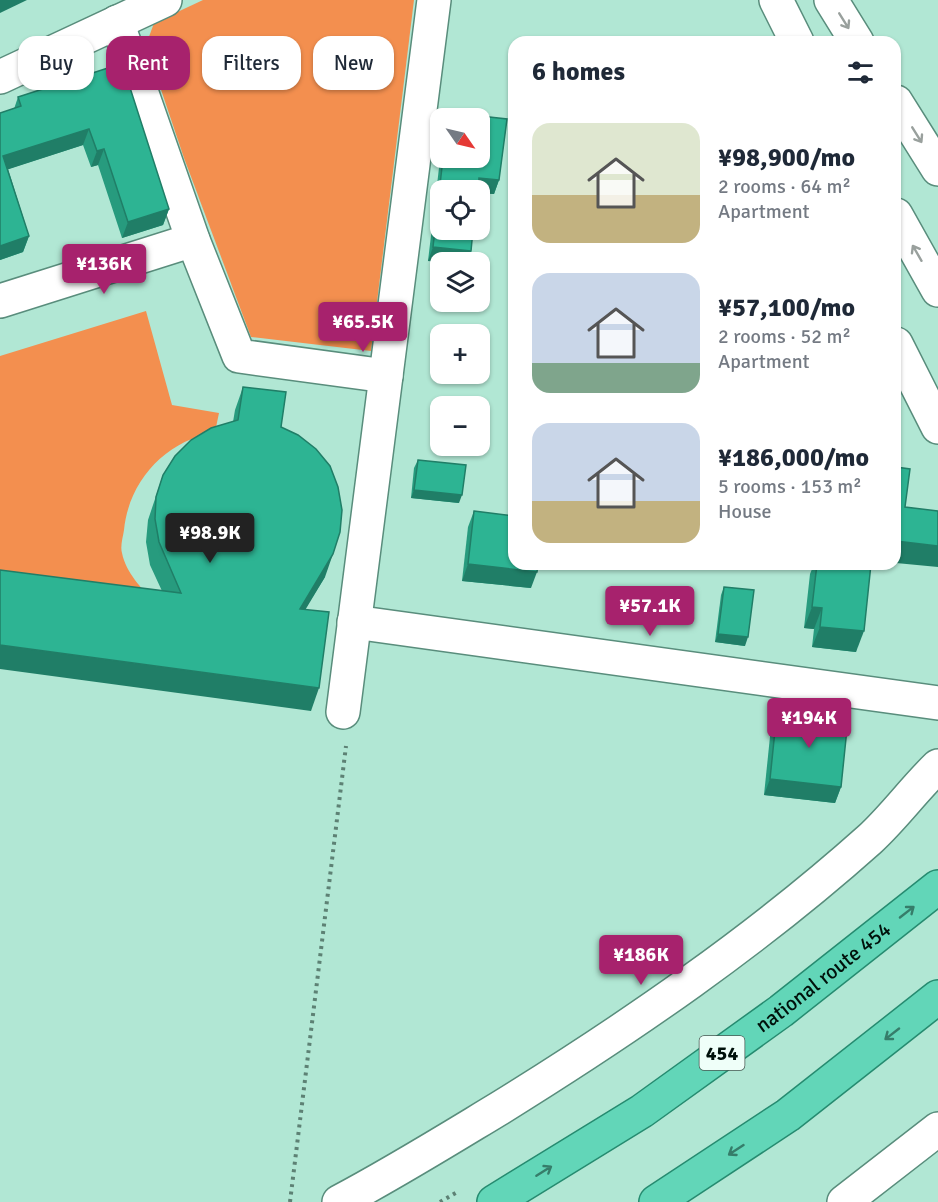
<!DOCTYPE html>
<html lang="en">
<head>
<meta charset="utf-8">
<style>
	:root { --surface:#fff; --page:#f2f2f3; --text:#1f2937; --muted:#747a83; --accent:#a7226d }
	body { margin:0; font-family:Signika,sans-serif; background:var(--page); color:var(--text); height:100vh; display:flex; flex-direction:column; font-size:22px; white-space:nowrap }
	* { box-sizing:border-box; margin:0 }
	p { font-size:20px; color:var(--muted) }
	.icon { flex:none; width:33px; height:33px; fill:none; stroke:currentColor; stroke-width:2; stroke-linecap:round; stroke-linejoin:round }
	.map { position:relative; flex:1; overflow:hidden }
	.sheet { position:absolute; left:508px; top:36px; width:393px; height:534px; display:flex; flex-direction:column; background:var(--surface); border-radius:18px; box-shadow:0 2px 4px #0004 }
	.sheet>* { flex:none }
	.banner { position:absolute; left:18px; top:36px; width:400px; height:54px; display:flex; gap:12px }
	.needle { width:39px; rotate:124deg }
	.fabs { position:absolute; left:430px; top:108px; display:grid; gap:12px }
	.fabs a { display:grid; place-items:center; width:60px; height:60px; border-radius:12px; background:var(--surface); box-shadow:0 2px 4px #0004; font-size:30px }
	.price { position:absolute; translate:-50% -51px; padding:0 14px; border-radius:6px; background:var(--accent); color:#fff; font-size:20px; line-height:39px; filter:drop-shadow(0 2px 3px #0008) }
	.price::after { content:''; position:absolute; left:50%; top:36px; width:18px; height:14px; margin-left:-9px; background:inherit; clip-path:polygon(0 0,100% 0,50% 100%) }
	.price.selected { background:#222; color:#fff }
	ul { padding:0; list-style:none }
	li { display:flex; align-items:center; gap:18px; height:150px; padding:0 24px }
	li span { display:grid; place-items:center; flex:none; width:168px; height:120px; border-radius:18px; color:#555 }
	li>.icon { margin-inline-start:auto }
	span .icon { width:72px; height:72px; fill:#fffc; stroke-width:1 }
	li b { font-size:26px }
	h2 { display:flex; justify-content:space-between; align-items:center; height:72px; padding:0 24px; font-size:26px }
	.chip { padding:0 21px; border-radius:18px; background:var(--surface); box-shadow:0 2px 4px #0004; font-size:21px; line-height:54px }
	.chip.selected { background:var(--accent); color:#fff }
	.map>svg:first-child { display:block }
</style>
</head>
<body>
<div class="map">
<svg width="938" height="1202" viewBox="0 0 938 1202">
	<rect width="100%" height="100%" fill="#b1e7d4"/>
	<g fill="#f38f4f">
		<path d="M203 0H414L371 351 251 337 184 158 146 45 154 23Z"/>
		<path d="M146 311 172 405 219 413 215 432C166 441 129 480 124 530 123 537 120 546 122 553 126 573 142 588 154 603L0 583V356Z"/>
	</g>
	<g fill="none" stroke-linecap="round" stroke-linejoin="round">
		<defs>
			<g id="minor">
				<path d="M117 22 193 240 239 356 386 376"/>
				<path d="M0 77 165 0"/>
				<path d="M0 301 193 240"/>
				<path d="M896 344 938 427"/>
				<path d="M354 622 938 703"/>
				<path d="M343 712 434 0"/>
				<path d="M339 1202C394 1173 447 1140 500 1108 629 1028 756 941 870 839 894 817 914 789 938 766"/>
				<path d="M844 1202 938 1129"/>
			</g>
			<g id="tertiary">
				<path d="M776 0 797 42"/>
				<path d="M831 0 857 42"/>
				<path d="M896 102 938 169"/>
				<path d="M896 215 938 290"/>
			</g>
			<g id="trunk">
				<path id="s1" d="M494 1202 642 1111 781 1011 938 887"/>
				<path d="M656 1202 788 1115 938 997"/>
			</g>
		</defs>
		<use href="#minor" stroke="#598d7c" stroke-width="36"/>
		<use href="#tertiary" stroke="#598d7c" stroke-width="36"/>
		<use href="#trunk" stroke="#268b70" stroke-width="36"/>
		<g stroke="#5d8174" stroke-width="4" stroke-dasharray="3 4.5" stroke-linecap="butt">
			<path d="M290 1202 346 746"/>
			<path d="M440 1202 459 1191"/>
		</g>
		<use href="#minor" stroke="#fff" stroke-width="33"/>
		<use href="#tertiary" stroke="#fff" stroke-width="33"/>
		<use href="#trunk" stroke="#62d6b8" stroke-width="33"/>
	</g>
	<g fill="#279b7e">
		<path d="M112 73 169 209 163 225 122 238 98 165 91 167 83 145 8 169 29 236 23 252 0 260V113L14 109 18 97Z"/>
		<path d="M471 115 507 119 499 180 494 194 480 193V190H441V230H473L471 251 467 262H444L428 261 441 151V158H480V118H470Z"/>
		<path d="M514 321V376L508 375Z"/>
		<path d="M243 387 281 427 325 577 305 609 311 711 162 591 150 565 146 542 148 520 163 475 233 422 235 410Z"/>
		<path d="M418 460 459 503 411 498 414 468Z"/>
		<path d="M474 511 531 588 462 581 468 527Z"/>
		<path d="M814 564H871L856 652 812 647 814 629 804 628 810 574Z"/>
		<path d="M724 587 745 646 715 642 721 595Z"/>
		<path d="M777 711 841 787 835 803 764 795 771 727Z"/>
	</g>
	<g fill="#207e67">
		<path d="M0 0H27L0 13Z"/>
		<path d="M89 129 83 145 0 172 3 156Z"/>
		<path d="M104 149 98 165 91 167 97 151Z"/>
		<path d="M479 178 499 180 494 194 480 193V190H474Z"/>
		<path d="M169 209 163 225 122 238 128 222Z"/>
		<path d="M29 236 23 252 0 260V246Z"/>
		<path d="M433 247 471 251 467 262H444L428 261Z"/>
		<path d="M514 359V376L508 375Z"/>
		<path d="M414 490 462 495 459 503 411 498Z"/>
		<path d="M896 541 938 546V567L896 563Z"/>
		<path d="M333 554 325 577 292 632 300 609Z"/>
		<path d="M468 564 537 572 531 588 462 581Z"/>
		<path d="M812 607 822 608 814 629 804 628Z"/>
		<path d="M820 627 864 631 856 652 812 647Z"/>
		<path d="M718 634 748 637 745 646 715 642Z"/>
		<path d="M0 645 319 688 311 711 0 669Z"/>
		<path d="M770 779 841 787 835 803 764 795Z"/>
	</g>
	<g fill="#2db493" stroke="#207e67" stroke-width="1.5">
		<path d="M111 67 112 73 124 69 169 209 128 222 104 149 97 151 89 129 3 156 29 236 0 246V113L21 106 18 97Z"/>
		<path d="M471 115 507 119 499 180 479 178 478 190H441V230H473L471 251 433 247 443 158H480V118H471Z"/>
		<path d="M243 387 286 392 281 427 298 435 316 449 330 466 338 487 342 510 340 532 333 554 300 609 329 612 319 688 0 645V570L181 593 159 542 155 519 156 497 163 475 175 456 191 440 211 428 238 420Z"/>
		<path d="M418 460 466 465 462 495 414 490Z"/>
		<path d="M896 467 910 469 905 507 938 511V546L896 541Z"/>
		<path d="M474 511 514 516V564H538L537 572 468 564Z"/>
		<path d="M817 564H871L864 631 820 627 822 608 812 607Z"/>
		<path d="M724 587 754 590 748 637 718 634Z"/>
		<path d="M777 711 848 719 841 787 770 779Z"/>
	</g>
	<defs><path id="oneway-shaft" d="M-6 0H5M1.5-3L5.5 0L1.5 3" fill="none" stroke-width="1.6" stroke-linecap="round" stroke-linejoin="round" transform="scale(1.5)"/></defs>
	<g stroke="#99a09d">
		<use href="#oneway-shaft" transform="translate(844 21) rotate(58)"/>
		<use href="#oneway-shaft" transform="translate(917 135) rotate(58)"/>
		<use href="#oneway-shaft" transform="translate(917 253) rotate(-120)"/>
	</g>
	<g stroke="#367d6a">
		<use href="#oneway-shaft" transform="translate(907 912) rotate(-38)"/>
		<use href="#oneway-shaft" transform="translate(892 1034) rotate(142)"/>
		<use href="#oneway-shaft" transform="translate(736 1150) rotate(147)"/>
		<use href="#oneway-shaft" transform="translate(544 1171) rotate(-32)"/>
	</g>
	<g text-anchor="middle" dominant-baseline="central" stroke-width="5" stroke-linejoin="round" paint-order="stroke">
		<rect fill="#effff9" stroke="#485852" stroke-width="1.5" x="699.5" y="1036" width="45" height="34" rx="4.5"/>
		<g font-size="20" font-weight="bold" fill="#00110b">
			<text x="722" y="1053">454</text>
		</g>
		<g font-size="21" fill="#00110b" stroke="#effff9">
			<text stroke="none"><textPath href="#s1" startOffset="399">national route 454</textPath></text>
		</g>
	</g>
</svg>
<div class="fabs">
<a><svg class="needle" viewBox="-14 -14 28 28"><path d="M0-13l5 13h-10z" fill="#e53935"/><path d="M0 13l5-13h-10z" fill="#747a83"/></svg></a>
<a><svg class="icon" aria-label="locate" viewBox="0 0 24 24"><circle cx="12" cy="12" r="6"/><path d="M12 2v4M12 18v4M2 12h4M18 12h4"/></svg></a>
<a><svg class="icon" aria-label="layers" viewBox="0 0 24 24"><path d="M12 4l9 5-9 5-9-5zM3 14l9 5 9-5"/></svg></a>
<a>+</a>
<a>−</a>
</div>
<b class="price" style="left:104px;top:295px">¥136K</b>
<b class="price" style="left:363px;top:353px">¥65.5K</b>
<b class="price selected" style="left:210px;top:564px">¥98.9K</b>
<b class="price" style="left:650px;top:637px">¥57.1K</b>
<b class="price" style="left:809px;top:749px">¥194K</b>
<b class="price" style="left:641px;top:986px">¥186K</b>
<div class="banner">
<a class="chip">Buy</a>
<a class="chip selected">Rent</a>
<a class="chip">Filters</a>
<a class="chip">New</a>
</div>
<section class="sheet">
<h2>6 homes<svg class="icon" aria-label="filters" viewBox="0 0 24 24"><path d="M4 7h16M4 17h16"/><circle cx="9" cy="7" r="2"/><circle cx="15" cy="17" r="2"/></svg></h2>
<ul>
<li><span style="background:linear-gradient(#dfe7d0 60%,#c2b280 0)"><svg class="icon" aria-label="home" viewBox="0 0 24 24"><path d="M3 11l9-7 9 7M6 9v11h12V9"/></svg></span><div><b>¥98,900/mo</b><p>2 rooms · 64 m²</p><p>Apartment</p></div></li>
<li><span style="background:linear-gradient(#c9d6e8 75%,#7fa58c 0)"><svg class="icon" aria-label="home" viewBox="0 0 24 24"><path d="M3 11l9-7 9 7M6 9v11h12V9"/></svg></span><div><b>¥57,100/mo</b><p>2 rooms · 52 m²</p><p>Apartment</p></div></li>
<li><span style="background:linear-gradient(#c9d6e8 65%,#c2b280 0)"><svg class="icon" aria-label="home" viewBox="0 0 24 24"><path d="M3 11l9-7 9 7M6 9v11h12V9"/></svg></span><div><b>¥186,000/mo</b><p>5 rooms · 153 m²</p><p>House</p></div></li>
</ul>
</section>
</div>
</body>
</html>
